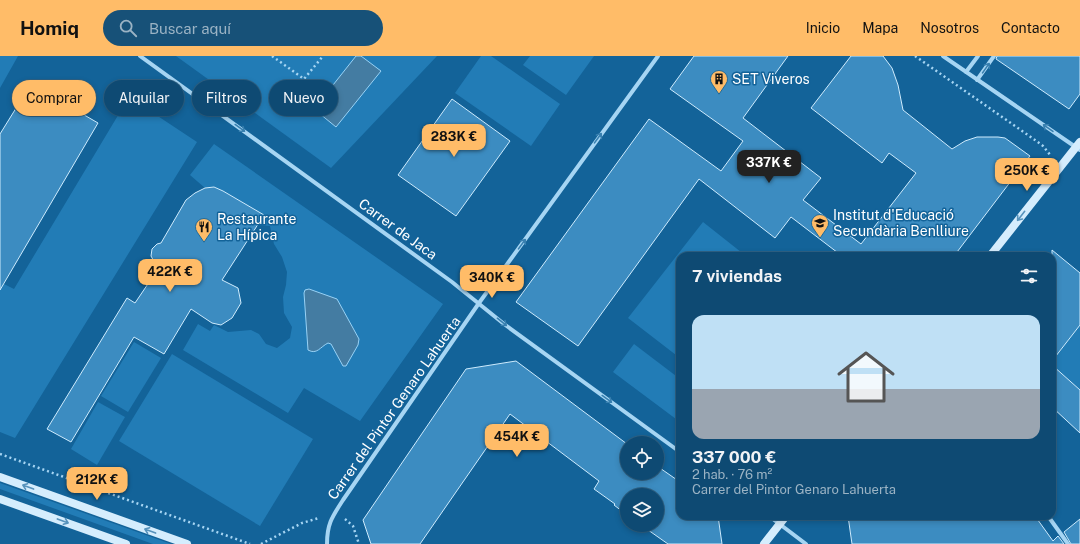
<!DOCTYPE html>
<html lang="es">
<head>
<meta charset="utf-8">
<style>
	:root { --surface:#0e4a73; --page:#175178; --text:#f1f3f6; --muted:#9bb3c4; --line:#2e6285; --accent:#ffbc68 }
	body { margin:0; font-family:"Public Sans",sans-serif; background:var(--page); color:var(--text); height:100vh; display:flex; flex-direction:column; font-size:15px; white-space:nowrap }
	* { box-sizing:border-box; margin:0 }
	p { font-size:13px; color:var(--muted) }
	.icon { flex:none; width:22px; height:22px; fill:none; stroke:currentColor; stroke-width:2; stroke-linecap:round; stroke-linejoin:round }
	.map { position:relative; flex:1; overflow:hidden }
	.panel { position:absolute; left:676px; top:196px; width:380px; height:268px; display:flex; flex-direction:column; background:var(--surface); border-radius:12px; box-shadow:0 2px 6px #0003,0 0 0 1px var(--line) }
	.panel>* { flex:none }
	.top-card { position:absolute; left:12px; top:24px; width:380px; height:36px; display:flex; gap:8px }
	.buttons { position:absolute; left:620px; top:380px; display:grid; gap:8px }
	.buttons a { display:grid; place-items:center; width:44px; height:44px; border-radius:50%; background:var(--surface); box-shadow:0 2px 6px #0003,0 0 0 1px var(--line); font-size:20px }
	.price { position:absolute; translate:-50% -34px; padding:0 9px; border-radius:8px; background:var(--accent); color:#111; font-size:13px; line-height:26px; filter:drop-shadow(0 1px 2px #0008) }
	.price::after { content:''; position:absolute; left:50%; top:24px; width:12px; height:9px; margin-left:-6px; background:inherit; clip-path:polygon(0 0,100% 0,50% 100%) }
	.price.active { background:#222; color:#fff }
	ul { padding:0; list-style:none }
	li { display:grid; align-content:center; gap:8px; height:212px; padding:0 16px }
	li span { display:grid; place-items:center; height:124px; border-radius:12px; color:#555 }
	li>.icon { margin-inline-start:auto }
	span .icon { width:72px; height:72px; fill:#fffc; stroke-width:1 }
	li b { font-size:17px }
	h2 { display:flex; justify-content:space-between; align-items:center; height:48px; padding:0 16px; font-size:17px }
	.pill { padding:0 14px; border-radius:18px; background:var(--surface); box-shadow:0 2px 6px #0003,0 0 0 1px var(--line); font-size:14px; line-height:36px }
	.pill.active { background:var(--accent); color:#111 }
	header { display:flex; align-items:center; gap:24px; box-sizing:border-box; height:56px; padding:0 20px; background:var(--accent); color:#111 }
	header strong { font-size:19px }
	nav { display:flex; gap:22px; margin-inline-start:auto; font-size:14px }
	.search { width:280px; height:36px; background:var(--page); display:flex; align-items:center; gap:10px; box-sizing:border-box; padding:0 14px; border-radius:22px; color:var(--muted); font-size:15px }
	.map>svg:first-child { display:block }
</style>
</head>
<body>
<header>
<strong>Homiq</strong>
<div class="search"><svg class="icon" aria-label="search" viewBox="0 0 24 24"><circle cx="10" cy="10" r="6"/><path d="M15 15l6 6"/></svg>Buscar aquí</div>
<nav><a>Inicio</a><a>Mapa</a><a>Nosotros</a><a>Contacto</a></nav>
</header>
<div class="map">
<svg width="1080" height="488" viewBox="0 0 1080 488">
	<rect width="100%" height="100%" fill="#136399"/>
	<g fill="#227cb6">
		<path d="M0 0H18L0 32Z"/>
		<path d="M176 0H437L331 112Z"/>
		<path d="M481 0H491L560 48 531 90 455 37Z"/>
		<path d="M530 0H594L566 39 523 9Z"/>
		<path d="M129 41 197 86 15 382 0 376V226L14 233Z"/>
		<path d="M214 88 443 248 360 365 304 332 288 357 183 294 198 268 210 275 214 269 228 276 251 274 259 278 266 288 277 292 290 282 292 271 284 257 283 241 286 229 287 216 282 201 274 188 270 170 258 169 264 159 223 135 214 131 205 132 190 119Z"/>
		<path d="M703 166 746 200H680V294L676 299 628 262Z"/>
		<path d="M1080 269V334L1052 309V305Z"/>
		<path d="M134 286 161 302 128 356 101 340Z"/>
		<path d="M634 288 680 323V366L613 316Z"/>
		<path d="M172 298 313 383 260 470 119 385Z"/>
		<path d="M98 346 125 361 97 409 71 393Z"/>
		<path d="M0 427 171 488H153L0 433Z"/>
	</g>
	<g fill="#447ca2" stroke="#98d2f6">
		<path d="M356 0H361L381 15 336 71 314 53Z"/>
		<path d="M309 233 337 243 359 283 358 289 346 310H343L331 288 328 287C320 291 317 299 308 294L304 237 305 234Z"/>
	</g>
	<g fill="#3c8cc1" stroke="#ceebfd">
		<path d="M694 0H788L743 62 821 122 803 144 861 188 916 117 889 97 882 107 811 52 851 0H883L892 12 898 29 903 54 952 93 965 85 977 81H998L1005 82 1030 100 954 200H842L791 161 775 182 699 123 578 290 516 246 649 63 721 115 743 85 670 33Z"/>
		<path d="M997 0H1080V38L1069 53 996 3Z"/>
		<path d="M31 28 98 67 0 234V78Z"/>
		<path d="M452 43 510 85 456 160 398 119Z"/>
		<path d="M214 131 223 135 264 159 222 224 238 232 241 247 232 262 221 269 212 267 191 253 164 298 134 281 71 386 47 373 127 242 135 247 158 213 151 200 152 193 157 188 161 187 186 144 195 137 205 132Z"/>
		<path d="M1052 194 1080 217V269L1052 305Z"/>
		<path d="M516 305 627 388V417H657V410L680 426V460H718L722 488H668L641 469H657V439H627V459L614 449 615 448 594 433 599 425 510 358 420 488H371L363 464 466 313Z"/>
		<path d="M1052 309 1080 334V377L1052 351Z"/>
		<path d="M848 460H1035L1053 485 1058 480 1064 488H852Z"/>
		<path d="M1080 463V488H1071L1064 476Z"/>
	</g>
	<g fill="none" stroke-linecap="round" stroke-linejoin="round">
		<g stroke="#a6d5f3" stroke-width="2.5" stroke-dasharray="2 3" stroke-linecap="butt">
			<path d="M272 0 304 23 323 0"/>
			<path d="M915 0 1035 84 1043 90 1051 100"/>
			<path d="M0 398 250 488"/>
			<path d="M345 463 353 470 359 488"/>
			<path d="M261 488 302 467 319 462"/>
		</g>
		<g stroke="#a6d5f3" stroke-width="4">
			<path d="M140 0 452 226 504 268 680 396"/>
			<path d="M943 0 1080 94"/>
			<path d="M966 16 978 0"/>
			<path d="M977 24 994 0"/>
			<path d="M769 460 806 488"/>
			<path d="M1048 460 1068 488"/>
			<path d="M327 488C327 468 332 461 343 444L479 247 658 0"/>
		</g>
		<g stroke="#d5edfd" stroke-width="8">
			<path d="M990 200 1080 86"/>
			<path d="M0 421 187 488"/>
			<path d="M0 443 126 488"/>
			<path d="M764 488 786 460"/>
		</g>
	</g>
	<defs><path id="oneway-shaft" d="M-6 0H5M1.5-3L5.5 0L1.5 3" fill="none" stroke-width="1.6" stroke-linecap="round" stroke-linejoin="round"/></defs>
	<g stroke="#3880b0">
		<use href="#oneway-shaft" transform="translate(986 12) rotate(-55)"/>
		<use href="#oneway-shaft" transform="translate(240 72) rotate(36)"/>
		<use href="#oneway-shaft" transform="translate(1048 72) rotate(-145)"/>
		<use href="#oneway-shaft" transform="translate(598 82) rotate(-54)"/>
		<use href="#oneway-shaft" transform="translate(522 188) rotate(-54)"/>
		<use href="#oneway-shaft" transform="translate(502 266) rotate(39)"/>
		<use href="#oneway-shaft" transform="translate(607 343) rotate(36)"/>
	</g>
	<g stroke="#5793bc">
		<use href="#oneway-shaft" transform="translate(1021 160) rotate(128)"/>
		<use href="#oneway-shaft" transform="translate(28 431) rotate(-160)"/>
		<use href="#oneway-shaft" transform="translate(63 465) rotate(20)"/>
		<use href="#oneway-shaft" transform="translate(150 475) rotate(-160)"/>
	</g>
	<defs>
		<symbol id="building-pin" viewBox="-11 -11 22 30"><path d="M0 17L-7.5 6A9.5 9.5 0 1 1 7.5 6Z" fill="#ffbc68" stroke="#136399"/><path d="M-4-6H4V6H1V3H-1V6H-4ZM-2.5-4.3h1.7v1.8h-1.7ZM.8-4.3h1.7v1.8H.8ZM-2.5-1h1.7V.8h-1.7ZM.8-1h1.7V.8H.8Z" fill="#111"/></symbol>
		<symbol id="school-pin" viewBox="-11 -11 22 30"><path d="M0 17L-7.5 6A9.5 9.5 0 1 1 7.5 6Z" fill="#ffbc68" stroke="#136399"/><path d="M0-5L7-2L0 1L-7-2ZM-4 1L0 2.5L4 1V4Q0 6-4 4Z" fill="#111"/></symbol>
		<symbol id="restaurant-pin" viewBox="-11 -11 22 30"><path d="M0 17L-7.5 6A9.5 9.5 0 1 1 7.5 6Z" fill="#ffbc68" stroke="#136399"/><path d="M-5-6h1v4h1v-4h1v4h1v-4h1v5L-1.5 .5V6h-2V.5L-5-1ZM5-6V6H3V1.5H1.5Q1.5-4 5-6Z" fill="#111"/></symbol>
	</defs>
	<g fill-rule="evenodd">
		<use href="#building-pin" x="709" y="13" width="20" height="27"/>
		<use href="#school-pin" x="810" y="157" width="20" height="27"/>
		<use href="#restaurant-pin" x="194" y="161" width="20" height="27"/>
	</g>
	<g text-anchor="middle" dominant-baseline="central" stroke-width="3" stroke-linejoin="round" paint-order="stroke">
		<g font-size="14" fill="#fff" stroke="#136399" text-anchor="start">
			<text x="732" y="23">SET Viveros</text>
			<text x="833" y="159">Institut d'Educació<tspan x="833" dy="16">Secundària Benlliure</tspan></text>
			<text x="217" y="163">Restaurante<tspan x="217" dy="16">La Hípica</tspan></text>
		</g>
		<g font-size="14" fill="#fff" stroke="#136399">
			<text transform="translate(398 173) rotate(36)">Carrer de Jaca</text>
			<text transform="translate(394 352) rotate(-55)">Carrer del Pintor Genaro Lahuerta</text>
		</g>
	</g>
</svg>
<div class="buttons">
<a><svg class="icon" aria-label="locate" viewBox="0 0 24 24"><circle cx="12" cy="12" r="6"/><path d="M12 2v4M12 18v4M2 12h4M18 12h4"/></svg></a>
<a><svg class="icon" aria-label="layers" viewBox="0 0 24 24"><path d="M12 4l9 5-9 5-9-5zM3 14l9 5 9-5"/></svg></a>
</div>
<b class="price" style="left:454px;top:102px">283K €</b>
<b class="price active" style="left:769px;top:128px">337K €</b>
<b class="price" style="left:1027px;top:136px">250K €</b>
<b class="price" style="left:170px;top:237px">422K €</b>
<b class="price" style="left:492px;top:243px">340K €</b>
<b class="price" style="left:517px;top:402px">454K €</b>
<b class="price" style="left:97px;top:445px">212K €</b>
<div class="top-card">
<a class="pill active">Comprar</a>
<a class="pill">Alquilar</a>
<a class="pill">Filtros</a>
<a class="pill">Nuevo</a>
</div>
<section class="panel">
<h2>7 viviendas<svg class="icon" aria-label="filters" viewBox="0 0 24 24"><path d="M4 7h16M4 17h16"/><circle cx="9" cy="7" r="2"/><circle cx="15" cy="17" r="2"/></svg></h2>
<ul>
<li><span style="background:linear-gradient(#bfe0f5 60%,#9aa5b1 0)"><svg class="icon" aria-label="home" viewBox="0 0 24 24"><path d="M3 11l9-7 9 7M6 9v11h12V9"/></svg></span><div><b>337 000 €</b><p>2 hab. · 76 m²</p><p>Carrer del Pintor Genaro Lahuerta</p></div></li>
</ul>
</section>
</div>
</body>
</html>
